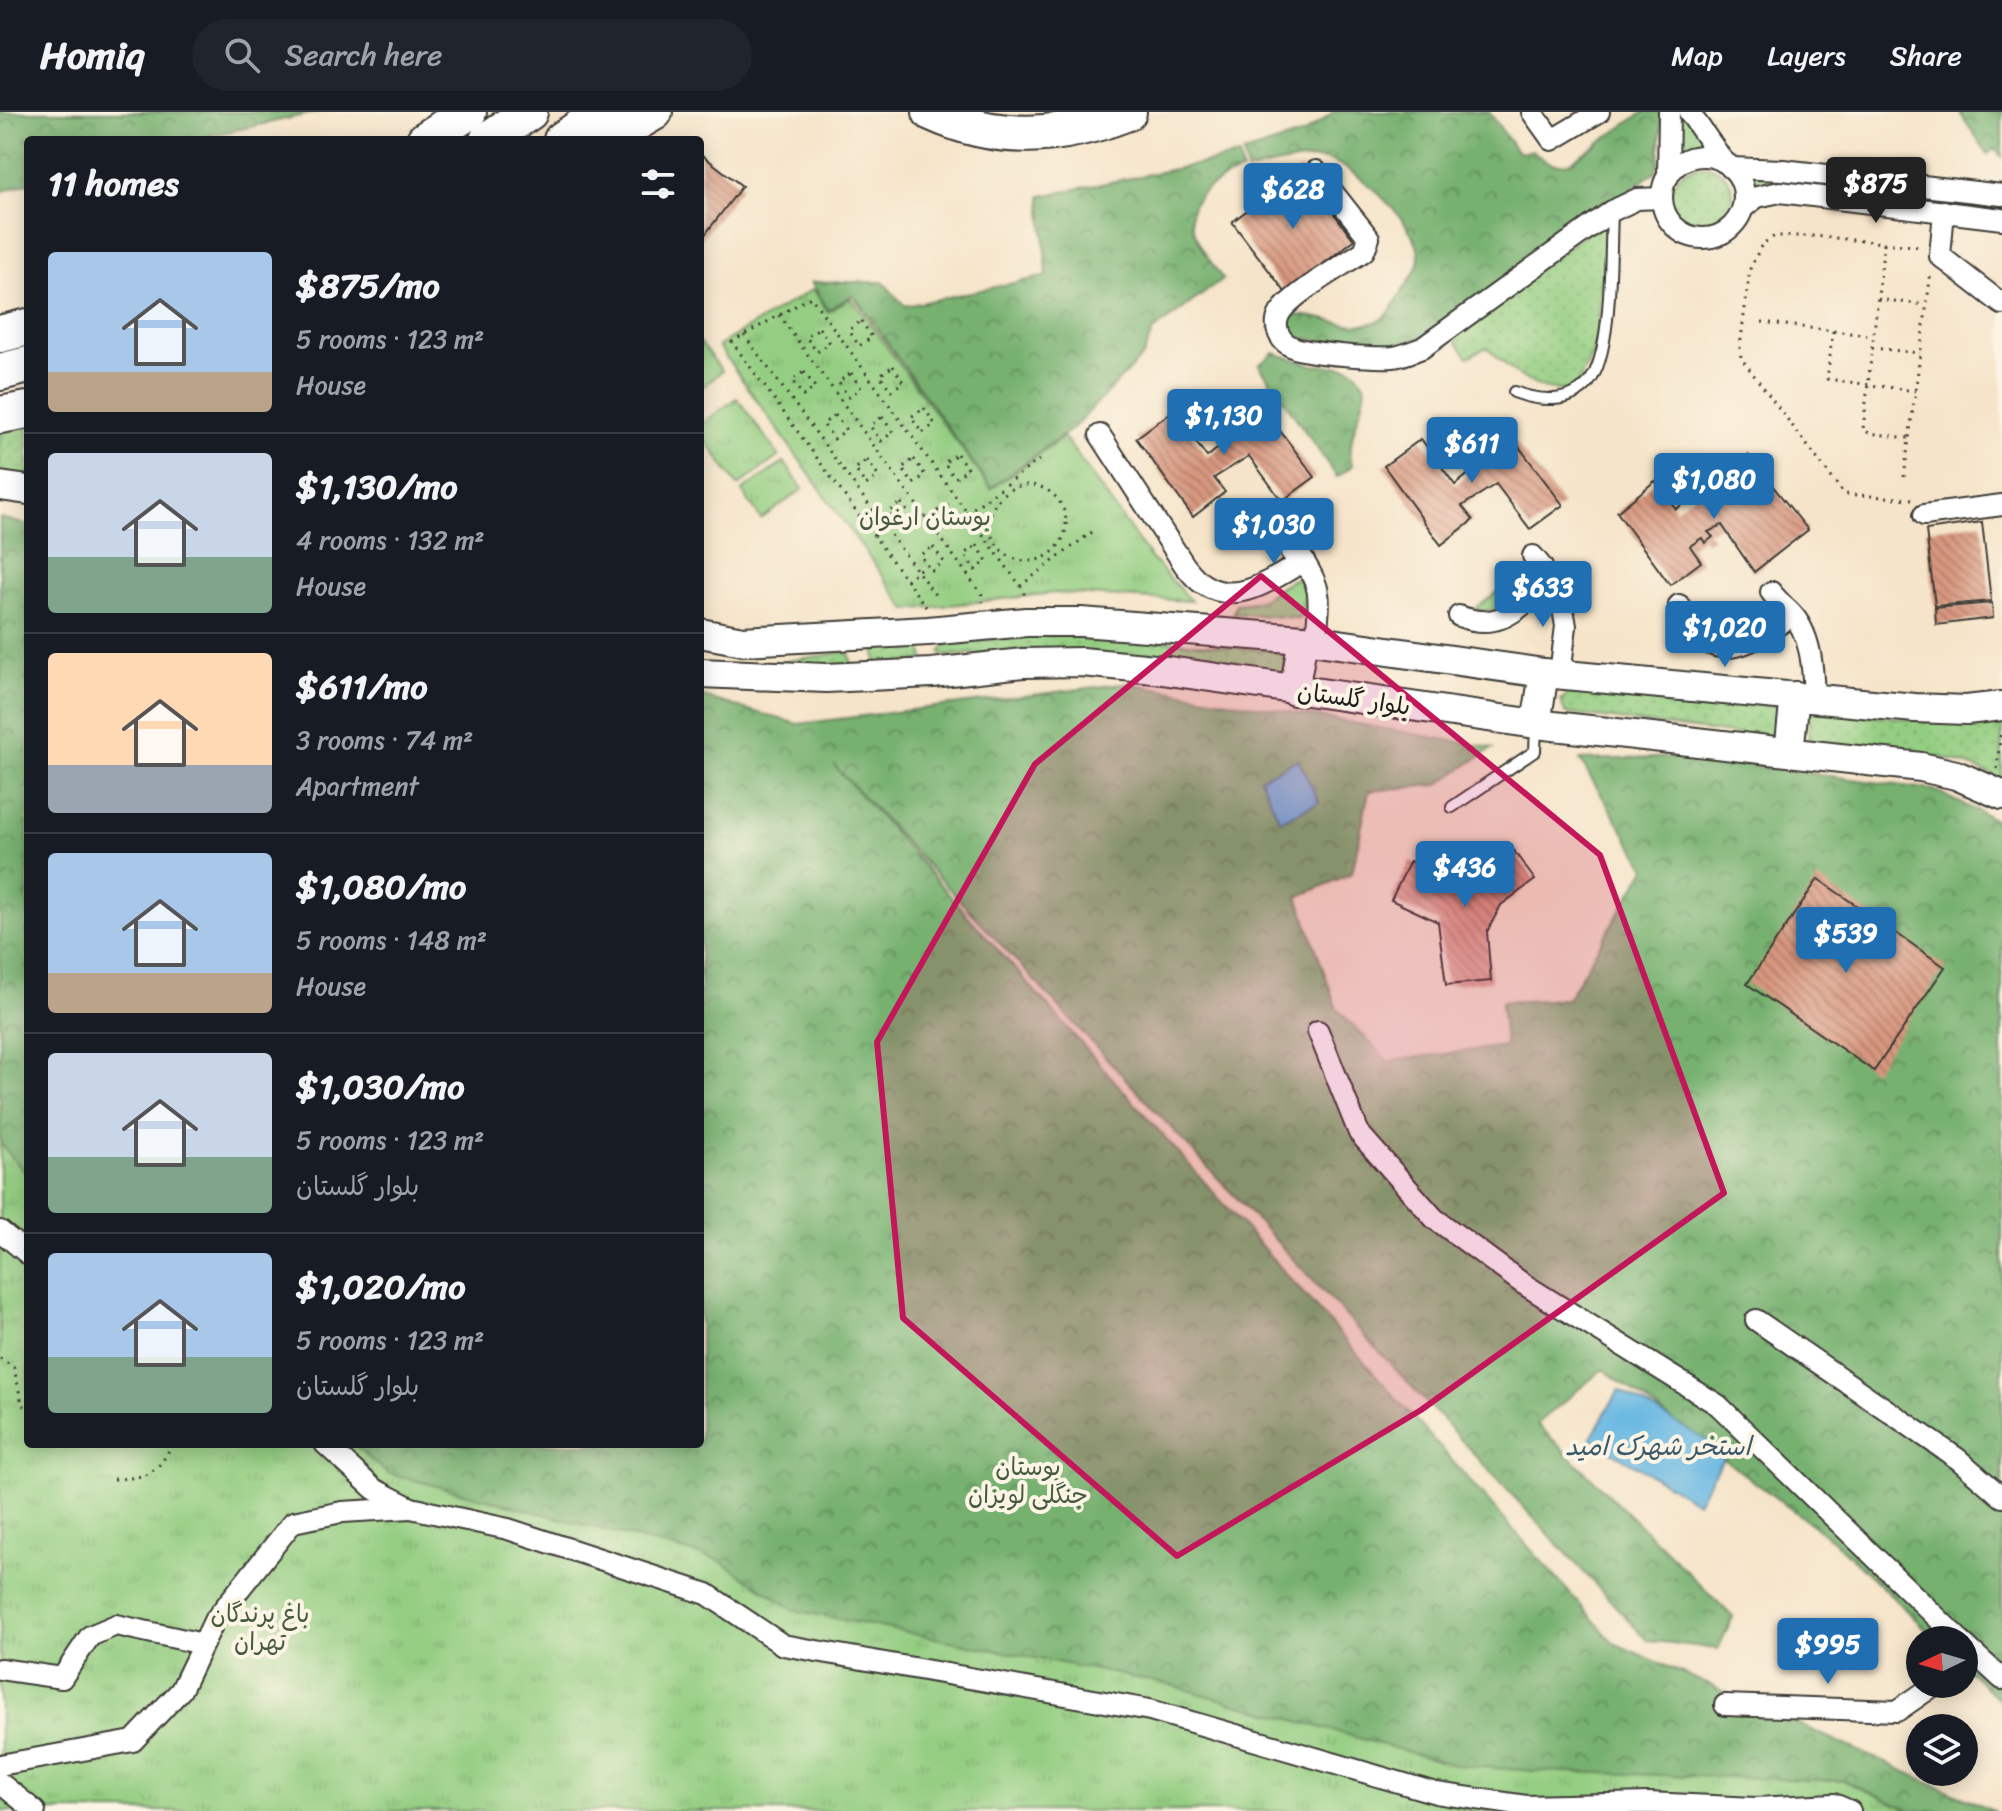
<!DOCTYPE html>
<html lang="en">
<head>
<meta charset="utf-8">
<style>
	:root { --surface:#171b24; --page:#20242c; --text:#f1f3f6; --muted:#9ea1a6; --line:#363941; --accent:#1f6fb2 }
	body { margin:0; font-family:Sriracha,"Playpen Sans Arabic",sans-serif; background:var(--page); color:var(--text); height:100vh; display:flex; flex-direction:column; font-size:30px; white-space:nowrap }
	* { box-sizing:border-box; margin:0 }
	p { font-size:26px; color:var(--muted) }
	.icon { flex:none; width:44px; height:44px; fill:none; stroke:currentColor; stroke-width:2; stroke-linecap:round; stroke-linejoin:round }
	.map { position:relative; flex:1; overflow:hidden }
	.drawer { position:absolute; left:24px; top:24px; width:680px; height:1312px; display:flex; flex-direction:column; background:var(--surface); border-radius:8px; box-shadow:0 4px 20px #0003 }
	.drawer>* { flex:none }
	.needle { width:52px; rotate:265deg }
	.controls { position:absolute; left:1906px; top:1514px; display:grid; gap:16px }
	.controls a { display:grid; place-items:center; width:72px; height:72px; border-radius:50%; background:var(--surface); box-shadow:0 4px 20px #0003; font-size:40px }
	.price { position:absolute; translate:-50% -68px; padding:0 18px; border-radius:8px; background:var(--accent); color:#fff; font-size:26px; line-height:52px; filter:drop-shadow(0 2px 4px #0008) }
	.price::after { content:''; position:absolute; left:50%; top:48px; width:24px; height:18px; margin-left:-12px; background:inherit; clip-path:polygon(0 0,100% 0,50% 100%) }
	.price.active { background:#222; color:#fff }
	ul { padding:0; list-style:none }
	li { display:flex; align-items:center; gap:24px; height:200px; padding:0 24px }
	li+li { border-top:2px solid var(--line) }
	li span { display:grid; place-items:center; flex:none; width:224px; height:160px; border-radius:8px; color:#555 }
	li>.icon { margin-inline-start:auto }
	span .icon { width:96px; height:96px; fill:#fffc; stroke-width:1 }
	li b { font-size:34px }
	h2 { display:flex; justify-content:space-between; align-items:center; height:96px; padding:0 24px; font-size:34px }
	header { display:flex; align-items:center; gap:48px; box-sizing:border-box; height:112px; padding:0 40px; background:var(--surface); border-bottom:2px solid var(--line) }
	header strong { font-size:38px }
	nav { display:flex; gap:44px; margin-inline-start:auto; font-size:28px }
	.search { width:560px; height:72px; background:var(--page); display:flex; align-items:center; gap:20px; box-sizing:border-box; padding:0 28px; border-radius:44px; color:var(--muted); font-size:30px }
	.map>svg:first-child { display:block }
</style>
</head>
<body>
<header>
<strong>Homiq</strong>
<div class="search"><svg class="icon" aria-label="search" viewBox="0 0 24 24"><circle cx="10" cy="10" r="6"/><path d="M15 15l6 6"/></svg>Search here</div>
<nav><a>Map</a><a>Layers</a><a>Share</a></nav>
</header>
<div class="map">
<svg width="2002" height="1699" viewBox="0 0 2002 1699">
	<defs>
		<pattern id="grass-dots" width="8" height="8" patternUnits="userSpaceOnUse" patternTransform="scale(2)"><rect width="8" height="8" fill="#94ce82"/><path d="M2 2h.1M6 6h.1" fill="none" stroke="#7fb070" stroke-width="1.8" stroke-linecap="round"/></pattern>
		<pattern id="forest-crowns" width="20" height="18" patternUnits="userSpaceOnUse" patternTransform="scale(2)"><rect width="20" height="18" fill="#77b170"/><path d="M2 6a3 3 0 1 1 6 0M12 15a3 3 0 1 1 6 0" fill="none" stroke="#618f5b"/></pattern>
		<pattern id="park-tufts" width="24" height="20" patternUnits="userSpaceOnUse" patternTransform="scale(2)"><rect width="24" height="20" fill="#94ce82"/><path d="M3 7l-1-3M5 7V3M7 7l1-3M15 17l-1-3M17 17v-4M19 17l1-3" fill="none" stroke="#7fb070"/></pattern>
		<pattern id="building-back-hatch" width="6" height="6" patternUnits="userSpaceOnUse" patternTransform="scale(2)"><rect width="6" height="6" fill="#d8977f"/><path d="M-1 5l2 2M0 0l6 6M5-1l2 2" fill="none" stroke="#ae7a67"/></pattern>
	</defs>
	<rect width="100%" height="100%" fill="#fcf5e5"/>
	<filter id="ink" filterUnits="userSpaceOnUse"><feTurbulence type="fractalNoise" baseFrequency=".0125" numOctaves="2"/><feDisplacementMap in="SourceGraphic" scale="16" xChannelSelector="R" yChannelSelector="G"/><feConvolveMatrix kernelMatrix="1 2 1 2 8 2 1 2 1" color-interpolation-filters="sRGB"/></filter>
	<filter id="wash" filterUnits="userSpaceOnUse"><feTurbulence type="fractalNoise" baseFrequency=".006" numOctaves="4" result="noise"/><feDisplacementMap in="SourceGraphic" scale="32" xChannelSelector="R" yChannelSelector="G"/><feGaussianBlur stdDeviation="1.8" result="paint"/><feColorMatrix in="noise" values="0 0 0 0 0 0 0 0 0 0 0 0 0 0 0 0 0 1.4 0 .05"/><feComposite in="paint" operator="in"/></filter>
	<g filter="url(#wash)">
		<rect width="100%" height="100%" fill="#f5e4c9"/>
		<g fill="url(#grass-dots)" stroke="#58754f" stroke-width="2">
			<path d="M1673 0H1687L1715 38 1688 41 1670 53Z"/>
			<circle cx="1702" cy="85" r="31"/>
			<path d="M1742 60 1927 82V86L1919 88 1748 82Z"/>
			<path d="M1607 106 1597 225 1592 243 1576 274C1543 290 1509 257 1487 235L1468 245 1450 222Z"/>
			<path d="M28 314V369L0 367V320Z"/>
			<path d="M1522 462 1529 473C1513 485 1496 504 1475 497Z"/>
			<path d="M1042 522 1116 524 1283 540 1288 541 1291 563 1026 538 944 544 941 540 947 532Z"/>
			<path d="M917 528 922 533 924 548 877 555 875 540 879 534Z"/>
			<path d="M844 540 850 543 852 557 775 551Z"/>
			<path d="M1571 579 1639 586 1672 582 1783 595 1779 628 1565 601 1561 588Z"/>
			<path d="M1810 598 1967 612 2002 606V668C1942 635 1875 638 1808 630Z"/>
		</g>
		<g fill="url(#forest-crowns)" stroke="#4a6646" stroke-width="2">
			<path d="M0 0H318L191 28H28V71L0 80Z"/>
			<path d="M1333 0H1489L1516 38 1521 41 1532 38C1545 50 1552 54 1569 51L1644 0H1662L1659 50 1656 59 1418 228C1375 239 1333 230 1289 224L1285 207 1292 203C1320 202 1348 219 1376 210 1388 206 1394 193 1400 183 1407 172 1418 159 1419 145 1421 116 1358 57 1331 49 1311 43 1268 55 1247 59L1243 41 1304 22Z"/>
			<path d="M1959 0H2002V46L1995 36 1988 42Z"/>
			<path d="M1239 44 1242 59C1169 87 1185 115 1223 167L1153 219 1143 244 1073 316 991 376 853 183 828 198 811 170H883L905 194 1047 164 1041 84Z"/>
			<path d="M1274 241 1313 253 1348 255 1356 259 1366 275C1362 305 1346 322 1352 354L1337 365 1259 253Z"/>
			<path d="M0 406 28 413V1332H700V584L798 612 1128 571 1493 636 1437 673 1369 679 1352 761 1298 785 1337 897 1388 949 1505 934 1501 890 1567 887 1646 756 1580 648 1687 645 1934 678 2002 711V1591L1964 1554V1528H1937L1834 1429 1603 1257 1537 1312 1733 1505 1718 1537 1647 1528 834 653 1614 1531 1995 1699H0Z"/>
		</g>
		<g fill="url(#park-tufts)" stroke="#58754f" stroke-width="2">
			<path d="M813 177 828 200 851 186 991 377 1064 325 1149 444 1191 489 1054 481 907 498 718 234Z"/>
			<path d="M737 286 779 344 738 374 700 320V313Z"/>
			<path d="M784 350 803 377 761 407 742 379Z"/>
			<path d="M1294 467 1299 468 1305 480 1303 502 1298 506 1233 501 1236 492C1268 491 1268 480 1294 467Z"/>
			<path d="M0 1031 28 1064V1332H353L387 1361 719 1448 794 1498 1166 1572 1454 1653 1534 1659 1845 1669 1910 1699H0Z"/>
		</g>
		<path fill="#94ce82" stroke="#58754f" stroke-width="2" d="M700 230 722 259 700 277Z"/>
		<g fill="#67b7e2" stroke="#426a7f" stroke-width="2">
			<path d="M1298 647 1319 690 1280 709 1260 666Z"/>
			<path d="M1619 1278 1727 1340 1697 1390 1590 1327Z"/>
		</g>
		<g id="blocks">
			<g fill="url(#building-back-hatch)">
				<path d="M702 43 742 74 700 129V46Z"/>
				<path d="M1300 57 1354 128 1286 181 1232 110Z"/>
				<path d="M1256 287 1315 365 1282 389 1249 344 1214 366 1225 380 1193 405 1136 326 1173 299 1207 345 1238 320 1229 308Z"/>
				<path d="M1504 315 1563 393 1530 417 1496 372 1462 394 1473 408 1441 433 1384 354 1421 327 1455 373 1486 348 1477 336Z"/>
				<path d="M1748 343 1808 418 1754 460 1722 413 1708 420 1713 425 1705 431 1702 426 1690 434 1701 450 1670 473 1617 400 1655 369 1676 397Z"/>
				<path d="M1982 410 1991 489 1935 494 1926 418Z"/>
				<path d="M1992 491 1993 506 1936 513 1935 496Z"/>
				<path d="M1508 731 1535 768 1501 793 1487 820 1491 869 1446 873 1438 810 1391 788 1410 749 1457 769Z"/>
				<path d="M1818 767 1945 855 1874 959 1747 872Z"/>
			</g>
		</g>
	</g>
	<g filter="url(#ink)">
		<use href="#blocks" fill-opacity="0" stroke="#3d3a36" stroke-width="2"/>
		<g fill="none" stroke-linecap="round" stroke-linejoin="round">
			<defs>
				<g id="lane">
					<path d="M1514 280C1538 289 1570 293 1589 270 1613 241 1610 139 1612 100"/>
					<path d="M1452 695 1535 639 1536 614"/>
				</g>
				<g id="street">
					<path d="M1532 0 1552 28 1599 0"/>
					<path d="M1689 0 1724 50"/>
					<circle cx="1703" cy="85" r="41"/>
					<path d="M1731 56 1783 58 2002 83"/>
					<path d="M1316 59 1369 126 1364 139C1342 154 1293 181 1280 201 1272 215 1280 231 1295 236 1314 242 1371 246 1393 245 1403 244 1413 239 1422 236L1612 99 1637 87 1662 86"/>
					<path d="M1668 65 1669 0"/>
					<path d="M1743 96 1757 85 1780 80 2002 107"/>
					<path d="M1944 99 1940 144 2002 192"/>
					<path d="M1100 323 1185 454C1190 460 1196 468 1203 472 1238 495 1273 466 1304 449"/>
					<path d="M1924 403 2002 393"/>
					<path d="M1280 424 1291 440 1299 442C1325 480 1319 486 1316 529"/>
					<path d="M1533 444 1542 455 1544 466 1563 497 1566 514 1560 562"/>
					<path d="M1771 480C1777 488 1783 493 1789 499 1812 521 1813 558 1814 587"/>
					<path d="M1679 493C1685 502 1690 512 1696 520 1725 555 1764 521 1792 504"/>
					<path d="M1459 504C1501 520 1517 496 1548 472"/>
					<path d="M1318 919 1359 1021 1434 1106 1522 1171 1718 1293 1960 1528"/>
					<path d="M0 1119 28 1142"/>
					<path d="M1756 1208 1958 1347 2002 1385"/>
					<path d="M325 1332 374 1377 411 1396 508 1417 707 1482 783 1533 1150 1598 1436 1681 1526 1694 1648 1691 1755 1696 1834 1692 1850 1699"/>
					<path d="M1964 1532 2002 1567"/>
					<path d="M0 1557 62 1566 90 1524 116 1513 203 1532"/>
					<path d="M1725 1593 1897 1599 1936 1572"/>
					<path d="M0 1653 133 1629 181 1578 214 1509 293 1410 342 1400 411 1396"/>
					<path d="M0 1671 35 1699"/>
				</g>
				<g id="secondary">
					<path d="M0 374 28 378"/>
					<path d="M700 521 743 529 928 519 1026 510H1081L1303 527 1544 561 1915 596 1966 598 2002 594"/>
					<path d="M700 561 826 566 932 561 1023 551 1082 550 1155 557 1536 612 1921 655 1956 663 2002 683"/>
					<path d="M1294 579 1303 527"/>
					<path d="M1536 612 1544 561"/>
					<path d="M1789 640 1795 584"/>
				</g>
				<g id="highway">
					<path d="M931 0C998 31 1060 27 1128 0"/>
					<path d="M425 28 468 0"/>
					<path d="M488 28 529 0"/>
					<path d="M562 28 603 0"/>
					<path d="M606 28 654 0"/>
					<path d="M0 222 28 215"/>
					<path d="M0 260 28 253"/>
					<path d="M0 303 28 298"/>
				</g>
			</defs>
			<use href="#lane" stroke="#3d3a36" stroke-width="14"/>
			<use href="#street" stroke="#3d3a36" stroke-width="24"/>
			<use href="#secondary" stroke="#3d3a36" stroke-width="32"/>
			<use href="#highway" stroke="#3d3a36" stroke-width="40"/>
			<g stroke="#3d3a36" stroke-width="3" stroke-dasharray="2 6" stroke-linecap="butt">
				<path d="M1884 131 1863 317 1869 321 1909 326"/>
				<path d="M1878 187 1925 193"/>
				<path d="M779 203 982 483 983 490"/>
				<path d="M861 209 872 225 859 234 849 218Z"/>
				<path d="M1762 210 1873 224"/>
				<path d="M819 216 830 231 817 240 806 225Z"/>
				<path d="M1833 219 1827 267 1915 279"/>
				<path d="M744 223 938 487"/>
				<path d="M1872 236 1920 241"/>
				<path d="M893 254 903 270 891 279 880 263Z"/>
				<path d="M804 260 815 275 803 284 792 268Z"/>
				<path d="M851 261 861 276 849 285 838 270Z"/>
				<path d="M924 296 935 312 922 321 911 305Z"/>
				<path d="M835 303 846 318 834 327 823 312Z"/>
				<path d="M882 305 893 320 881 329 870 314Z"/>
				<path d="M957 342 968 357 955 366 944 351Z"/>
				<path d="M914 347 925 363 913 372 902 356Z"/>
				<path d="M867 348 878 364 866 373 855 357Z"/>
				<path d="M1904 365 1931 160"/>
				<circle cx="1028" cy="411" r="38"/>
				<path d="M1912 387 1844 382 1741 246 1740 235 1750 157 1762 132 1775 124H1815L1923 135"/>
				<path d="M901 391 912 406 899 415 888 400Z"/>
				<path d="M947 393 957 408 945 417 934 401Z"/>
				<path d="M967 401 1039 348"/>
				<path d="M874 424 893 409"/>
				<path d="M977 433 987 449 975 458 964 442Z"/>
				<path d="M933 435 944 450 931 459 920 443Z"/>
				<path d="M906 468 925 453"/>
				<path d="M1020 474 1096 417"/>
				<path d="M926 495 732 230 811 185 1024 479V486"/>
				<path d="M1997 657 2001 617"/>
				<path d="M0 1246 14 1256 22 1292 28 1297"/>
				<path d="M114 1367C147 1366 158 1362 172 1332"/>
			</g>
			<use href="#lane" stroke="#fff" stroke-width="10"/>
			<use href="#street" stroke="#fff" stroke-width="20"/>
			<use href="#secondary" stroke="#fff" stroke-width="28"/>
			<use href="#highway" stroke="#fff" stroke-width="36"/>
		</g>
	</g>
	<path fill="#c2185b" fill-opacity="0.2" stroke="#c2185b" stroke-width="6" stroke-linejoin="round" d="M1261 464 1600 743 1724 1081 1421 1298 1177 1444 903 1206 877 930 1035 652Z"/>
	<g text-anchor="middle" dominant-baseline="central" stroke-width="8" stroke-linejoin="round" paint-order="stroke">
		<g font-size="24" fill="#465a40" stroke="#fcf5e5">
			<text x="925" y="405">بوستان ارغوان</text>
			<text x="1028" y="1355">بوستان<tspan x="1028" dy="28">جنگلی لویزان</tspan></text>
			<text x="260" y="1502">باغ پرندگان<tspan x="260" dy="28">تهران</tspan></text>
		</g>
		<g font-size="24" fill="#1c1c1c" stroke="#fcf5e5">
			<text transform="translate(1354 587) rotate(8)">بلوار گلستان</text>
		</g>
		<g font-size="26" font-style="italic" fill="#3a5a6b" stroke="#fcf5e5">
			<text x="1658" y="1334">استخر شهرک امید</text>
		</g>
	</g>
</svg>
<div class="controls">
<a><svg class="needle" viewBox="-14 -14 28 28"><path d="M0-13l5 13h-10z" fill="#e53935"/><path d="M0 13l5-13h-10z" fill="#9ea1a6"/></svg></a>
<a><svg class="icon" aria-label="layers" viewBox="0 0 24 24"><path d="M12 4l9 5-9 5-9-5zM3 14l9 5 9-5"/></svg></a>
</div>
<b class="price active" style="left:1876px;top:113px">$875</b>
<b class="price" style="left:1293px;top:119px">$628</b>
<b class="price" style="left:1224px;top:345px">$1,130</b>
<b class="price" style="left:1472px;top:373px">$611</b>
<b class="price" style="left:1714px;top:409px">$1,080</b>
<b class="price" style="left:1274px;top:454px">$1,030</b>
<b class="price" style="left:1543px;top:517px">$633</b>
<b class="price" style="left:1725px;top:557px">$1,020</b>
<b class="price" style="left:1465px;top:797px">$436</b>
<b class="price" style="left:1846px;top:863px">$539</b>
<b class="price" style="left:1828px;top:1574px">$995</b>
<section class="drawer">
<h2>11 homes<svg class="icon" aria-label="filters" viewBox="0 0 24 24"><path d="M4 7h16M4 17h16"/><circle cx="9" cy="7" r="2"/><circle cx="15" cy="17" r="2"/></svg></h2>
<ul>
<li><span style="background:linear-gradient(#a9c7e8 75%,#b9a48a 0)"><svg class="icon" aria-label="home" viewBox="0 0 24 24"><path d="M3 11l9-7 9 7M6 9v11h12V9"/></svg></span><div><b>$875/mo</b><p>5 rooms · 123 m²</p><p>House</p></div></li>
<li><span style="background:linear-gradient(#c9d6e8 65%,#7fa58c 0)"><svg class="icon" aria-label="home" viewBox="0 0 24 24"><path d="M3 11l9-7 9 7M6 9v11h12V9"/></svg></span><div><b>$1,130/mo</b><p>4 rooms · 132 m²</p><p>House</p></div></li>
<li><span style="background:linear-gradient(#ffd9b3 70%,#9aa5b1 0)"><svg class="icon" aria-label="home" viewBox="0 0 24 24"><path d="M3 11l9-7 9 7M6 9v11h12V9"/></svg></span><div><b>$611/mo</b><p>3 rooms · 74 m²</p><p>Apartment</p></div></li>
<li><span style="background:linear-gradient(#a9c7e8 75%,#b9a48a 0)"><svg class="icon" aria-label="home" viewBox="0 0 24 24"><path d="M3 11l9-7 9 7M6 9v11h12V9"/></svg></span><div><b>$1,080/mo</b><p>5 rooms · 148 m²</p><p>House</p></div></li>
<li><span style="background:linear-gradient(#c9d6e8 65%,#7fa58c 0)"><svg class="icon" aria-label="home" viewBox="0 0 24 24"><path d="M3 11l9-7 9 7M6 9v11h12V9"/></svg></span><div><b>$1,030/mo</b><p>5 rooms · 123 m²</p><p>بلوار گلستان</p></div></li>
<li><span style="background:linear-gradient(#a9c7e8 65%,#7fa58c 0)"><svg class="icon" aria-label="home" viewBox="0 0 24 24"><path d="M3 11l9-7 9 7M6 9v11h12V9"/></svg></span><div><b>$1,020/mo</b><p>5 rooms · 123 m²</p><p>بلوار گلستان</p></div></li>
</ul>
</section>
</div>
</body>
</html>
